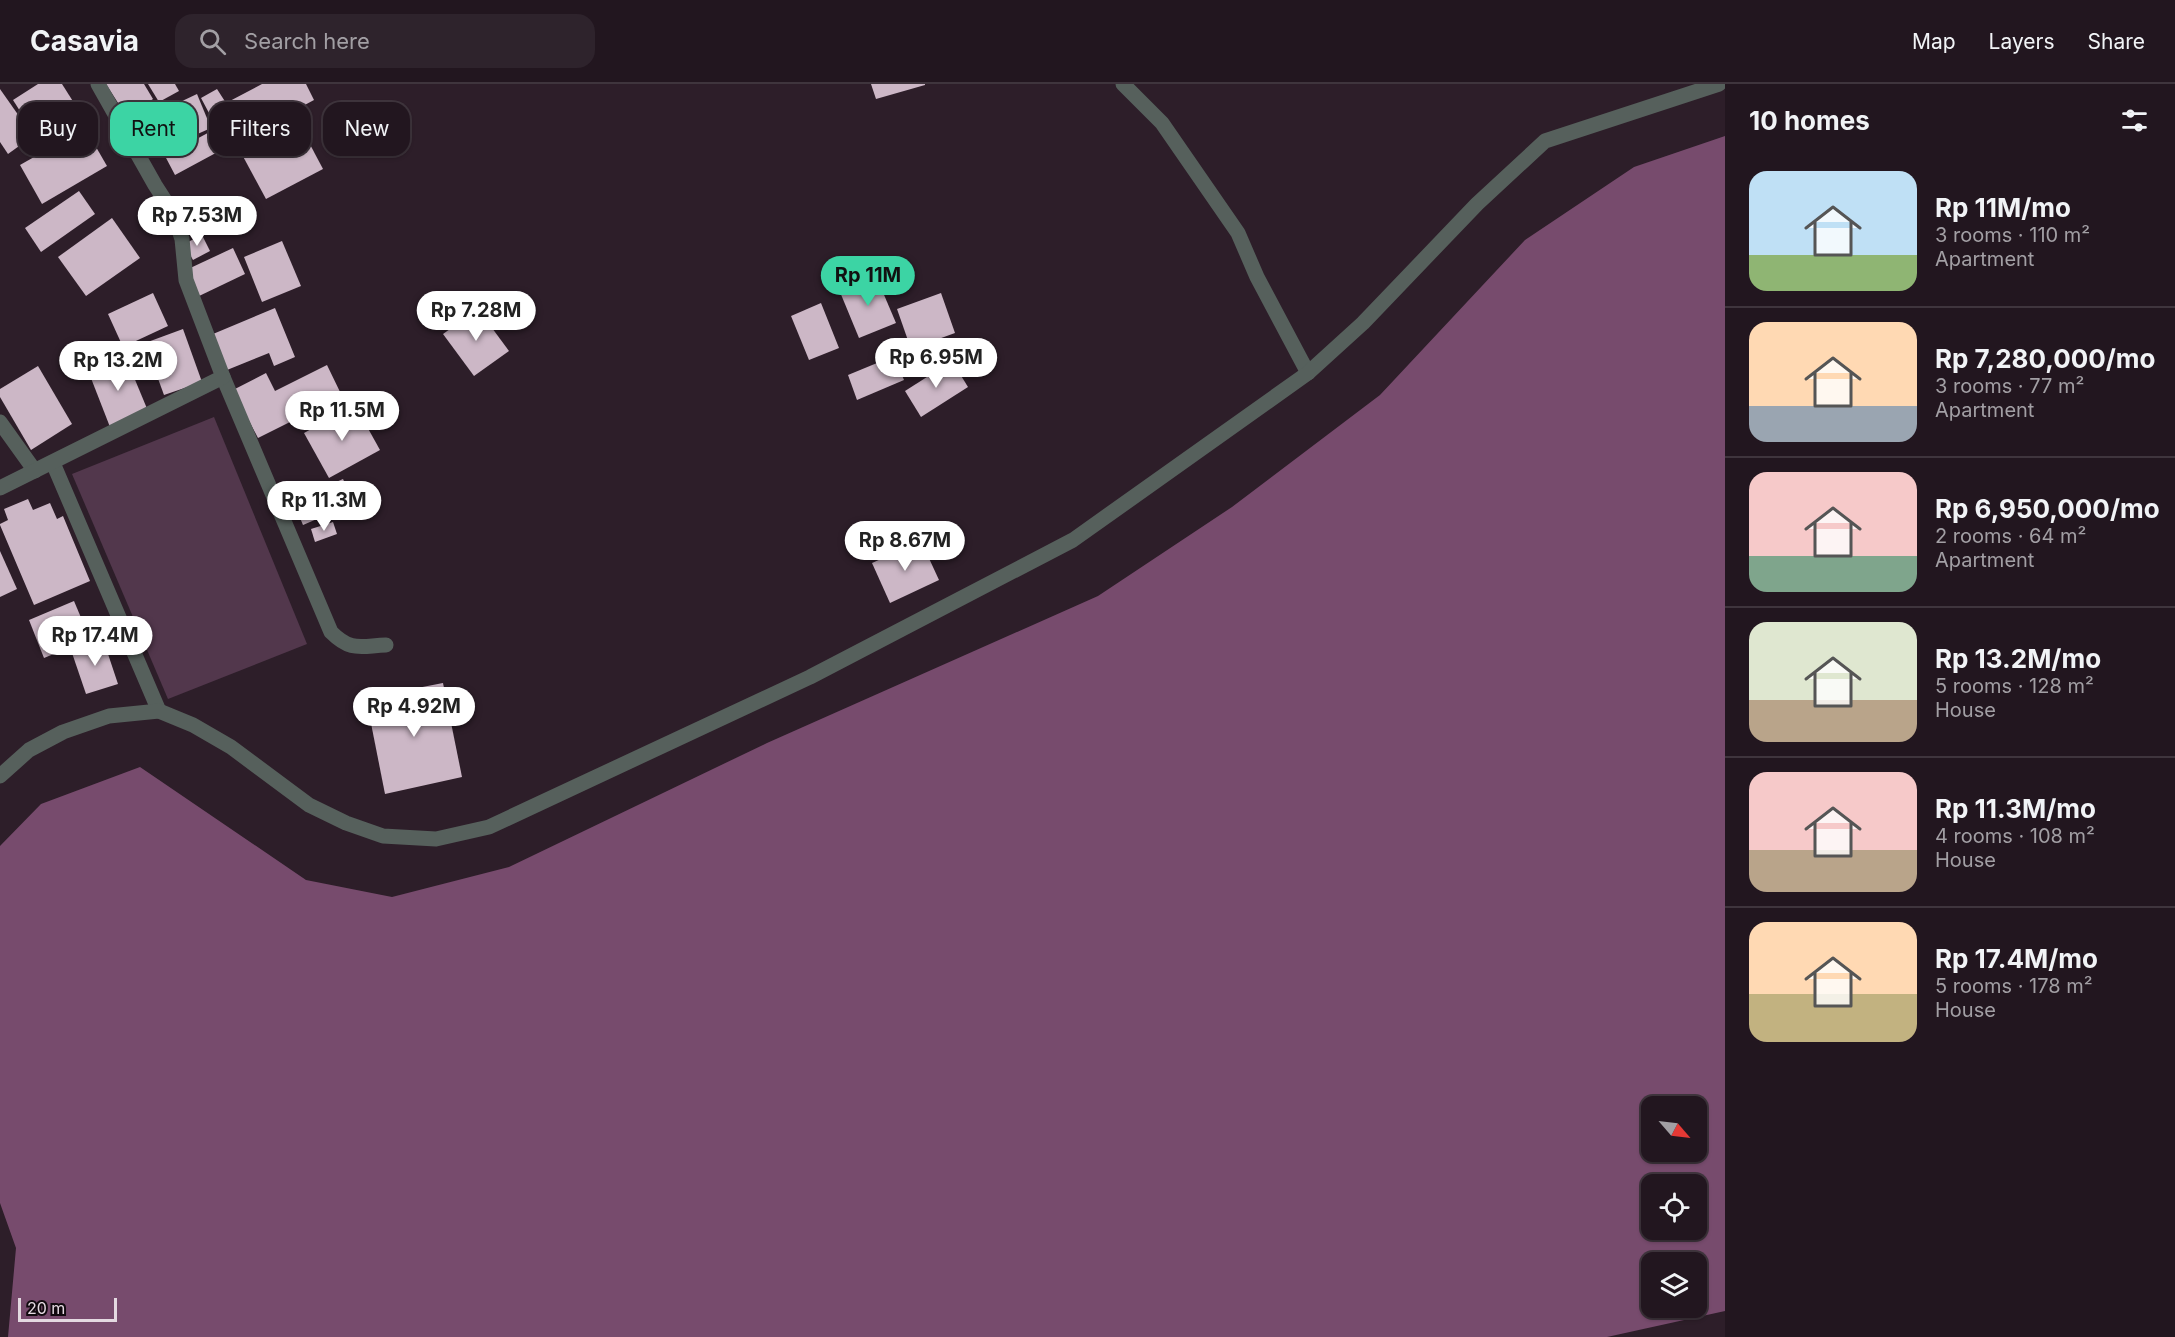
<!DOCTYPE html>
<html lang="en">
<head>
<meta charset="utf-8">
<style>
	:root { --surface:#22161f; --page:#2e232c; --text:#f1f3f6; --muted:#a29fa4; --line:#3f353d; --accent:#3cd4a4 }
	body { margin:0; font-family:Inter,sans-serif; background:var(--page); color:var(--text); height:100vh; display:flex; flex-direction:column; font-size:22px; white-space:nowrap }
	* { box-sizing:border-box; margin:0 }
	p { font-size:20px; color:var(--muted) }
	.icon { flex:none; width:33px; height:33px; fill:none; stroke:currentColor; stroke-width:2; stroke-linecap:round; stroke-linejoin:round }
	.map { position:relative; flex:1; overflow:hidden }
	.details { display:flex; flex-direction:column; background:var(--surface); width:450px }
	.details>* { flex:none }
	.hud { position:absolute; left:18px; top:18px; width:570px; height:54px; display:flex; gap:12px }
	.needle { width:39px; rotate:118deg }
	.controls { position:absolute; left:1641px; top:1012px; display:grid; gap:12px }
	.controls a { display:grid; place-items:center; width:66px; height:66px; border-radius:12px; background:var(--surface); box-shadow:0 2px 4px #0004,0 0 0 2px var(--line); font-size:30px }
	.scale { position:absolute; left:18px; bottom:15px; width:99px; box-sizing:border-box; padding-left:6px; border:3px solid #e4d9e1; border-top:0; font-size:16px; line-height:21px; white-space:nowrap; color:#e4d9e1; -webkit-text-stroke:4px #110a0f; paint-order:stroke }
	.price { position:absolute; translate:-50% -51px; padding:0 14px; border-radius:21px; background:#fff; color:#222; font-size:20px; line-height:39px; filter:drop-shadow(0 2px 3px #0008) }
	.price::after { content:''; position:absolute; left:50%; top:36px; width:18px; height:14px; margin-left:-9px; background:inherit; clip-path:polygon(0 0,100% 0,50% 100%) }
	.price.selected { background:var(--accent); color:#111 }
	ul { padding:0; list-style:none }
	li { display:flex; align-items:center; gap:18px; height:150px; padding:0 24px }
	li+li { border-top:2px solid var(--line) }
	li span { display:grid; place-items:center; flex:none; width:168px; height:120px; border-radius:18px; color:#555 }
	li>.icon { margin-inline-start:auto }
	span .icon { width:72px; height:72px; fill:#fffc; stroke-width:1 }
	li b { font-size:26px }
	h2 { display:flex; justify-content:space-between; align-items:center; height:72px; padding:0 24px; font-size:26px }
	.chip { padding:0 21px; border-radius:18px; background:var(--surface); box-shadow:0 2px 4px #0004,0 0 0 2px var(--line); font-size:21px; line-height:54px }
	.chip.selected { background:var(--accent); color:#111 }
	header { display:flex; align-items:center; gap:36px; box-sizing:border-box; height:84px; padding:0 30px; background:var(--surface); border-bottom:2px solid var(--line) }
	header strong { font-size:28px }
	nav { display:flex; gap:33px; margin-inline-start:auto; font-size:21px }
	.search { width:420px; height:54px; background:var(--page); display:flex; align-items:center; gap:15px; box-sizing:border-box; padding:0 21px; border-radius:18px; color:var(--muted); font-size:22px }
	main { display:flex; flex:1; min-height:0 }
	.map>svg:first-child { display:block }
</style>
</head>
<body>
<header>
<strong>Casavia</strong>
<div class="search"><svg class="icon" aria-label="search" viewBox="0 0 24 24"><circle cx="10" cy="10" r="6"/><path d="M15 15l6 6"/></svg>Search here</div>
<nav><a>Map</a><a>Layers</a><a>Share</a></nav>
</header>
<main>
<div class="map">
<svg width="1725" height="1253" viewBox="0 0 1725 1253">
	<rect width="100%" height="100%" fill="#2d1e29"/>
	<path fill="#52374c" d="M214 333 307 560 168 615 72 390Z"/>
	<path fill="#774b6d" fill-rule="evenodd" d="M1725 52V1227L1607 1253H8L16 1164 0 1119V762L41 720 140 683 306 796 392 813 509 783 767 659 1098 512 1232 423 1380 311 1525 156 1634 83ZM1652 1023H1696V1068H1652ZM1652 1101H1696V1146H1652ZM1652 1179H1696V1224H1652Z"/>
	<g fill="#ccb7c6">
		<path d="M38 0H62L81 30 39 57 13 16Z"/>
		<path d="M106 0H144L153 15 127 33Z"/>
		<path d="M148 0H175L179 7 159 18Z"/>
		<path d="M262 0H306L314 16 175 91 165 72 217 44 201 14 217 5 226 19Z"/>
		<path d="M871 0H925V1L876 15Z"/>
		<path d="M0 5 33 52 8 70 0 58Z"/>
		<path d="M197 10 211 44 193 52 178 19Z"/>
		<path d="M169 21 187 54 153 72 136 38Z"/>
		<path d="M296 34 323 85 266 115 239 65Z"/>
		<path d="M85 44 107 82 42 120 20 81Z"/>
		<path d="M79 107 95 130 41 168 25 144Z"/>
		<path d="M112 134 140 174 86 212 58 173Z"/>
		<path d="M202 151 210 167 193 176 184 160Z"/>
		<path d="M282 157 301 202 262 218 244 173Z"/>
		<path d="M233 164 245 190 197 213 186 186Z"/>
		<path d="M876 192 896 239 859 254 840 208Z"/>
		<path d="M153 209 168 242 123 263 108 230Z"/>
		<path d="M941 209 955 249 911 265 897 225Z"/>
		<path d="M821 219 839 264 809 276 791 232Z"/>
		<path d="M275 224 295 273 274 282 269 269 227 286 213 250Z"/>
		<path d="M478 225 509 267 474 292 443 250Z"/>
		<path d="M183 245 202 298 164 311 145 259Z"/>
		<path d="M894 272 904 296 857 316 848 291Z"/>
		<path d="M126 274 148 327 110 343 89 289Z"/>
		<path d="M952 277 968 303 921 333 905 307Z"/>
		<path d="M327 281 342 312 258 354 233 306 266 289 275 307Z"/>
		<path d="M38 282 72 340 31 366 0 313V305Z"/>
		<path d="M355 321 380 366 329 394 304 349Z"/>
		<path d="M343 395 354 419 303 441 293 417Z"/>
		<path d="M28 415 33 426 50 419 57 435 63 432 90 497 34 521 0 441V440L8 436 4 425Z"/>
		<path d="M333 438 337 450 315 458 311 445Z"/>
		<path d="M921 457 939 496 890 519 872 479Z"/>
		<path d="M0 467 17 505 0 513Z"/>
		<path d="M74 517 90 555 44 574 29 536Z"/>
		<path d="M103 555 118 600 86 610 71 566Z"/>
		<path d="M443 599 462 693 385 710 366 614Z"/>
	</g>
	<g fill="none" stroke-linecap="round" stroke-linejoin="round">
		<g stroke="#56605c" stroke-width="15">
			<path d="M1123 0 1162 39 1238 149 1257 193 1308 289"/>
			<path d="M223 293 331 548C351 568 360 562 386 561"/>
			<path d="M0 338 35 387"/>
			<path d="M53 379 159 627"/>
			<path d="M0 404 223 293 186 196 182 155 173 129 155 101 98 0"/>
			<path d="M0 692 29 666 63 648 109 632 159 627 193 641 231 663 309 721 346 739 383 752 436 755 489 743 810 593 1073 456 1308 289 1363 239 1477 120 1545 57 1719 0"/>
		</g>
	</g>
</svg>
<div class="controls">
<a><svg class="needle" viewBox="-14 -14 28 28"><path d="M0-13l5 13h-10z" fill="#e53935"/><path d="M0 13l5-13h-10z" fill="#a29fa4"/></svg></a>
<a><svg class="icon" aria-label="locate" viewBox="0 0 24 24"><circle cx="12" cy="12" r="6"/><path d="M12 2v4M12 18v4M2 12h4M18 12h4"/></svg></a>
<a><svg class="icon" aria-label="layers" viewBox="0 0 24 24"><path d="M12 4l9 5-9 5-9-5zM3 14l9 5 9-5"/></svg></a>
</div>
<div class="scale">20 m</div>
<b class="price" style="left:197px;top:163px">Rp 7.53M</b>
<b class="price selected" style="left:868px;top:223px">Rp 11M</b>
<b class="price" style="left:476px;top:258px">Rp 7.28M</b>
<b class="price" style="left:936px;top:305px">Rp 6.95M</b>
<b class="price" style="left:118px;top:308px">Rp 13.2M</b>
<b class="price" style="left:342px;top:358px">Rp 11.5M</b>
<b class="price" style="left:324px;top:448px">Rp 11.3M</b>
<b class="price" style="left:905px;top:488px">Rp 8.67M</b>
<b class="price" style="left:95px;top:583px">Rp 17.4M</b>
<b class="price" style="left:414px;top:654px">Rp 4.92M</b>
<div class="hud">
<a class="chip">Buy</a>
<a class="chip selected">Rent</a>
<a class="chip">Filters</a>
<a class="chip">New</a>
</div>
</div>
<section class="details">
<h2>10 homes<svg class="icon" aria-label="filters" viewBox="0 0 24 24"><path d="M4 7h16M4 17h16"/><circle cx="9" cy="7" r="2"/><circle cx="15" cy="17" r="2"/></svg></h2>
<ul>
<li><span style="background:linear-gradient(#bfe0f5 70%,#8fb573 0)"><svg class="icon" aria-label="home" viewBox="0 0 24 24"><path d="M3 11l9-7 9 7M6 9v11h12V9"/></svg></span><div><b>Rp 11M/mo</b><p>3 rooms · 110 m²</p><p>Apartment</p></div></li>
<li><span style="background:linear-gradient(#ffd9b3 70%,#9aa5b1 0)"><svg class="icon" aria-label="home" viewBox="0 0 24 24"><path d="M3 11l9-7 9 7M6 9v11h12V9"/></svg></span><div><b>Rp 7,280,000/mo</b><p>3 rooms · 77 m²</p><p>Apartment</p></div></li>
<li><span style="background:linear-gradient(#f6c9c9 70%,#7fa58c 0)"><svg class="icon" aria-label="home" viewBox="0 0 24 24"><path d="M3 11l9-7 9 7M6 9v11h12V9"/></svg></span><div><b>Rp 6,950,000/mo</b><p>2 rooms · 64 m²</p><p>Apartment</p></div></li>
<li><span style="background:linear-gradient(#dfe7d0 65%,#b9a48a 0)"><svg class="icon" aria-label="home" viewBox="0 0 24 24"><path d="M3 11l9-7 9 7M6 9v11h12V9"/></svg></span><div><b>Rp 13.2M/mo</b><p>5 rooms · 128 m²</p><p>House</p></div></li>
<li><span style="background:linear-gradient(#f6c9c9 65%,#b9a48a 0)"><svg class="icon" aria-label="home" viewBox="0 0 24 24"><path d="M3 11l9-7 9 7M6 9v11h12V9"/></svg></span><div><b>Rp 11.3M/mo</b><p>4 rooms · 108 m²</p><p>House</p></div></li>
<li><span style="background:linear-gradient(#ffd9b3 60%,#c2b280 0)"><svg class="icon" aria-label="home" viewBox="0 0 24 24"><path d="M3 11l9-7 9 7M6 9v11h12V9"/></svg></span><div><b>Rp 17.4M/mo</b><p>5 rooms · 178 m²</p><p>House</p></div></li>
</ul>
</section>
</main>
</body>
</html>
